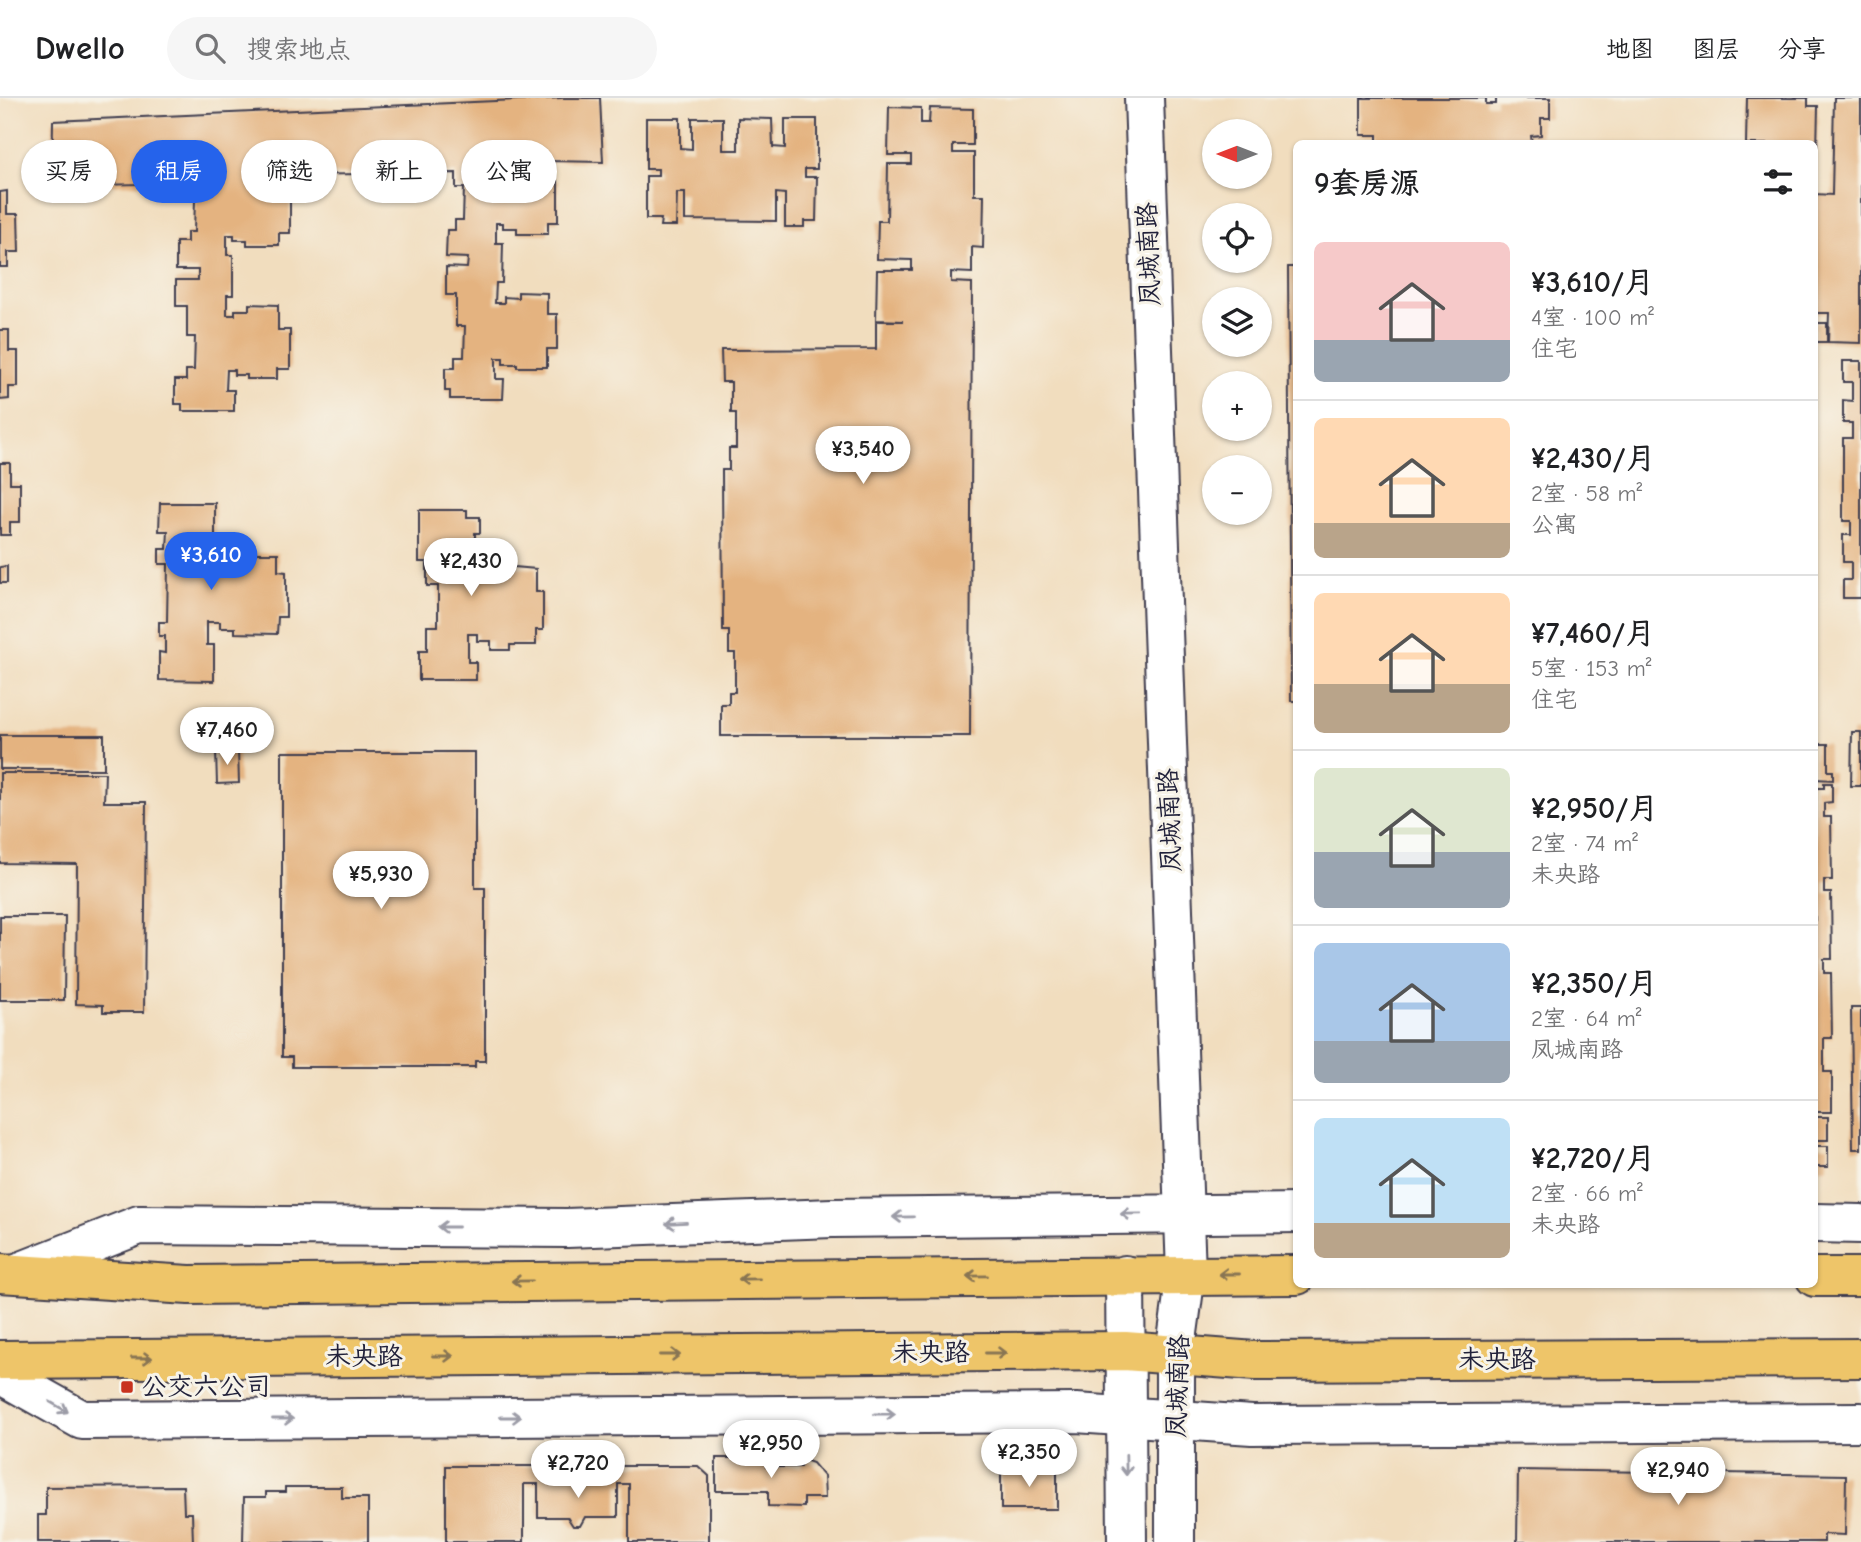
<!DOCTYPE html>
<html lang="zh">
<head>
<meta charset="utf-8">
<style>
	:root { --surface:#fff; --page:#f6f6f6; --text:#202124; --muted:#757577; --line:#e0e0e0; --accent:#2563eb }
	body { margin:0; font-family:"Comic Neue","LXGW WenKai TC",sans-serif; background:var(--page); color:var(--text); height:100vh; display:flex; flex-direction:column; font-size:26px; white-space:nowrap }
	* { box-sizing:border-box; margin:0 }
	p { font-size:23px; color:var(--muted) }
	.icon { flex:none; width:38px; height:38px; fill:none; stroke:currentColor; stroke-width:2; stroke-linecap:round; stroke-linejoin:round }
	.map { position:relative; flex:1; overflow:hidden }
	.sheet { position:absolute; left:1293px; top:42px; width:525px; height:1148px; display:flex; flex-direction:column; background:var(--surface); border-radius:10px; box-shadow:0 2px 5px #0004 }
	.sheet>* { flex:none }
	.top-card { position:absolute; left:21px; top:42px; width:665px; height:63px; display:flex; gap:14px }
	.needle { width:46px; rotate:270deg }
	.buttons { position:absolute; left:1202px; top:21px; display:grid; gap:14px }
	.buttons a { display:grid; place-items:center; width:70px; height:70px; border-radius:50%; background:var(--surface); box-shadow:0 2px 5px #0004; font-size:35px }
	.price { position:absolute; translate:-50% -60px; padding:0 16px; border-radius:24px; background:#fff; color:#222; font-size:23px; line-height:46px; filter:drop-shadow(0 2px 4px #0008) }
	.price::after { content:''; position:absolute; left:50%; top:42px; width:21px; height:16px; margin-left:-10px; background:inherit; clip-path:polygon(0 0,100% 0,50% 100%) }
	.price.on { background:var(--accent); color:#fff }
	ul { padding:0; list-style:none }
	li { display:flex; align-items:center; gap:21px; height:175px; padding:0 21px }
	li+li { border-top:2px solid var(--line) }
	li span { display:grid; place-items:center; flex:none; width:196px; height:140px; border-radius:10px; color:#555 }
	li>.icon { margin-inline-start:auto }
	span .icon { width:84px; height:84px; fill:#fffc; stroke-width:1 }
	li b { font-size:30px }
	h2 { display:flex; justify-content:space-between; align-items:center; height:84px; padding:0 21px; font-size:30px }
	.tag { padding:0 24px; border-radius:32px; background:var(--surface); box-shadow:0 2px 5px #0004; font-size:24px; line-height:63px }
	.tag.on { background:var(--accent); color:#fff }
	header { display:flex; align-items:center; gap:42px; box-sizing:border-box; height:98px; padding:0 35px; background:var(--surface); border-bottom:2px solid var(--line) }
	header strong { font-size:33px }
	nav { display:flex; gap:38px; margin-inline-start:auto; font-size:24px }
	.search { width:490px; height:63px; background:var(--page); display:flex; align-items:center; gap:18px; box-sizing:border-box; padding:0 24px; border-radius:38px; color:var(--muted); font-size:26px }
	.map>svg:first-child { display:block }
</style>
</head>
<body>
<header>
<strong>Dwello</strong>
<div class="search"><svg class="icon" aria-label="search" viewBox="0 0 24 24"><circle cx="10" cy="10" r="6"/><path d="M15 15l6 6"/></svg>搜索地点</div>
<nav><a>地图</a><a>图层</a><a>分享</a></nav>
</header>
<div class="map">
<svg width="1861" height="1444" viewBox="0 0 1861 1444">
	<rect width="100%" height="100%" fill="#f7f3e8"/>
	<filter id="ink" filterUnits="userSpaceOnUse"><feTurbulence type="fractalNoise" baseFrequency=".0143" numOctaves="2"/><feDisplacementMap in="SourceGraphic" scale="14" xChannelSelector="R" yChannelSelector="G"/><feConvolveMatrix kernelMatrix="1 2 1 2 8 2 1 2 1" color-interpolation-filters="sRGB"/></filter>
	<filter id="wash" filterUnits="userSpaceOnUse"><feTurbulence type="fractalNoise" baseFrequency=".00686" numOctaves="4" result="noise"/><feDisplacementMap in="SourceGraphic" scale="28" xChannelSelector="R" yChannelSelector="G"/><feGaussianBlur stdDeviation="1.57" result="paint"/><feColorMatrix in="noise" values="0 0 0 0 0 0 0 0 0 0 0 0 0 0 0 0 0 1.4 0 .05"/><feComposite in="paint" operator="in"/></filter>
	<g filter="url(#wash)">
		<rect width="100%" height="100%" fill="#f1ddbe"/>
		<g id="blocks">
			<g fill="#e4b380">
				<path d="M563 0H600L603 64 549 63 548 83H558V124H548V136H517V130H503V125H496V145H503L502 185H496L495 205H504V199L518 200V194L547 195V216H557V251H547V269H517V266H503V260H496V281H504L503 301H450V293H445V270H455V259H464L465 228H456V197H446V169L467 170 468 160 446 159 447 132H455V122H463L464 90H456V75L279 77V94H290V135H279V147H247V142H234V137H227V157H233V197H227V217H235V212H249V206L278 207V232H290V271H277V281H247V277H234V272H227L226 292H234V313H182V306H175V282H186V272H194L195 239H187V208H176V182H198V172H176V144H187V134H194L195 102 187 101V85L52 88 53 23Z"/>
				<path d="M1361 0H1486V6H1496V0H1550V20H1541V37L1531 38 1532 46H1377V37H1361Z"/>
				<path d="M1747 0H1808V8H1818L1817 52 1815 46H1746Z"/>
				<path d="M1834 0H1861V245L1828 244 1829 215H1815V96L1832 97Z"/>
				<path d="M889 9 921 10V25H929L930 10 973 11V47H953V55H974V97H984L983 150 972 149V175L951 174V184L972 185 970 638H721V606H729V594H735V555H729V533H723L722 372H729V350H736V315H731V284H722L721 252 876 251V223H903L876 222 877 172H912V162L877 161 878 123H887L888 66H911V57H888Z"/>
				<path d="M646 20H680V50L692 51V20H723V52H738V20L772 21 773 49 785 50V21H817V71H805V79H817L816 123H804V129H785V96L776 95V123L685 122V95H677L676 128H660L661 121H646V78H658V71H646Z"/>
				<path d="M7 93V116H18L19 154H8V169H0V94Z"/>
				<path d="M1288 169H1297V603H1291Z"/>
				<rect x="1815" y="225" width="12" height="19"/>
				<path d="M0 232H9V253H18V289H9V301L0 302Z"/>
				<path d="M1843 263H1861V500H1843V482H1851V464H1843V437H1851V423H1843V340H1852V325H1843V302L1852 303V284H1843Z"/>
				<path d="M0 365H10V385H20V424H10V437H0Z"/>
				<path d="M160 405H215V442H209L208 466H221V460H236V455H278V473L286 474V519H278L277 536 235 535V530H220V524H207V547H214V583L159 582V554L165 555V538H159V524H167L168 466H159V451H167L168 433H159Z"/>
				<path d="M419 412H467V419H480V435H475V454H469V481H477V474H491V467L536 471V494H543V532H536V547H510V552H491V543H477V536H468V564H476V582H419V553H427V528H438V488H427V464H419Z"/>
				<path d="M7 468V485H0V469Z"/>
				<path d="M1852 634H1861V688H1851Z"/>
				<rect x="0" y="637" width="104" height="34"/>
				<path d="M1815 646H1828V673H1833V682L1815 681Z"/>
				<path d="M216 652H238L239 685 217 686Z"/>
				<path d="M282 654H475V790H485V963H475V969H292V959H282Z"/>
				<path d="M0 675H105L104 704H146L144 914H103V907L76 906 77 766 0 765Z"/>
				<path d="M1824 685H1832V704L1824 705V719H1831L1832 782H1824V795H1831L1832 861H1824V875H1831L1832 940H1824V974H1832V1014H1815V690H1824Z"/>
				<path d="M0 818H65L64 902H0Z"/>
				<path d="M1851 910H1861V1051H1853Z"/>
				<rect x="1815" y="1019" width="13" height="23"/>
				<rect x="1815" y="1048" width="13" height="21"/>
				<path d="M716 1360H766V1369H801L802 1361 813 1365 824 1378 825 1400H804V1409L768 1408V1393H716Z"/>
				<path d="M446 1368H698L709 1378V1444H629V1386H618V1419H585L580 1428H573L567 1419H538V1386H524V1444H446Z"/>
				<rect x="1001" y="1372" width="56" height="39"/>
				<path d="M1518 1372 1846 1377 1845 1437 1824 1436V1444H1517Z"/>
				<path d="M183 1388 184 1415H192L193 1444H38V1417H46V1389Z"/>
				<path d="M285 1389H342V1400H368V1444H243L244 1399H266V1394H285Z"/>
			</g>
		</g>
	</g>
	<g filter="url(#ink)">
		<use href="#blocks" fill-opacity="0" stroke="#413e4f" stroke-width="2"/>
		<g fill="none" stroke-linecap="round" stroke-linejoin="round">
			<defs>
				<g id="minor">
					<path d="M1144 0 1186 1176 1175 1257V1444"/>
					<path d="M1815 1125 1861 1126"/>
					<path d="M17 1175 139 1127 567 1130 832 1120 1297 1115"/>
					<path d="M1125 1177 1127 1444"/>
					<path d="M0 1276 82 1322 1076 1315 1252 1327 1861 1324"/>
				</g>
				<g id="major">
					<path d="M0 1175 189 1187 1297 1177"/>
					<path d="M1815 1179H1861"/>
					<path d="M0 1262 1125 1253 1255 1263 1861 1260"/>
				</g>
			</defs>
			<use href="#minor" stroke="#413e4f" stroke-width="42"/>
			<use href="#major" stroke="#413e4f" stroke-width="42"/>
			<use href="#minor" stroke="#fff" stroke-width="38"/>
			<use href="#major" stroke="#eec569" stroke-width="38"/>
		</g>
		<defs><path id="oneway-shaft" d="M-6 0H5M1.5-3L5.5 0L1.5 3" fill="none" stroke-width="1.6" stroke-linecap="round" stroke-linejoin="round" transform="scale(1.75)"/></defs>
		<g stroke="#9c9ca7">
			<use href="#oneway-shaft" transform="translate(1131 1116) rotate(179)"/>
			<use href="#oneway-shaft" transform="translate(903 1119) rotate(179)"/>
			<use href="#oneway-shaft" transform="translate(676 1125) rotate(177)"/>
			<use href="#oneway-shaft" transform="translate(448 1129) rotate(-180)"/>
			<use href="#oneway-shaft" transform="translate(59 1309) rotate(30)"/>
			<use href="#oneway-shaft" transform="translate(885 1316)"/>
			<use href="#oneway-shaft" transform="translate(511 1319)"/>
			<use href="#oneway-shaft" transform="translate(283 1321)"/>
			<use href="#oneway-shaft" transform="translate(1126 1367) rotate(89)"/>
		</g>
		<g stroke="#887452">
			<use href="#oneway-shaft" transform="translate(1229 1176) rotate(180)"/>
			<use href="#oneway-shaft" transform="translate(977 1178) rotate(179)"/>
			<use href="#oneway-shaft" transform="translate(749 1181) rotate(179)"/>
			<use href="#oneway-shaft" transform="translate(522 1183) rotate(179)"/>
			<use href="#oneway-shaft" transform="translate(996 1255)"/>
			<use href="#oneway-shaft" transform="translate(670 1257)"/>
			<use href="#oneway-shaft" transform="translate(443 1258)"/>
			<use href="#oneway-shaft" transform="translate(142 1260)"/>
		</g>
	</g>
	<rect fill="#c8321e" stroke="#f7f3e8" stroke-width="2.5" x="120" y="1282" width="14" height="14" rx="3.5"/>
	<g text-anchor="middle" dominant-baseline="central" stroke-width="6" stroke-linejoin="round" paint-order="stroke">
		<g font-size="26" fill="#22223b" stroke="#f7f3e8">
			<text transform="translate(1149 156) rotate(-92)">凤城南路</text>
			<text transform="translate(1170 722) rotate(-92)">凤城南路</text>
			<text x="931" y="1255">未央路</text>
			<text x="364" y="1259">未央路</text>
			<text x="1497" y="1262">未央路</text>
			<text transform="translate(1178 1288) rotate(-88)">凤城南路</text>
		</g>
		<g font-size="26" fill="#22223b" stroke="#f7f3e8" text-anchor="start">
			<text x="141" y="1289">公交六公司</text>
		</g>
	</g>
</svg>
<div class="buttons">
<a><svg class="needle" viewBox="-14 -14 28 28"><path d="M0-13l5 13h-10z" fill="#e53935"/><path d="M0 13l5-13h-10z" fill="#757577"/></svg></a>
<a><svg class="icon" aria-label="locate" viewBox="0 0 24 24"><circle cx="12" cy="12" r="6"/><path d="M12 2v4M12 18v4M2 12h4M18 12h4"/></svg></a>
<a><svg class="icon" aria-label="layers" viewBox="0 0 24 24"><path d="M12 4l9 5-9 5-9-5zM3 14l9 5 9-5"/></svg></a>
<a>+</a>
<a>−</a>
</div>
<b class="price" style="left:863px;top:388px">¥3,540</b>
<b class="price on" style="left:211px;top:494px">¥3,610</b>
<b class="price" style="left:471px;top:500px">¥2,430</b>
<b class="price" style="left:227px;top:669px">¥7,460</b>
<b class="price" style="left:381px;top:813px">¥5,930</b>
<b class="price" style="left:771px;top:1382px">¥2,950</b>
<b class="price" style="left:1029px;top:1391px">¥2,350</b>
<b class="price" style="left:578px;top:1402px">¥2,720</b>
<b class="price" style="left:1678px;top:1409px">¥2,940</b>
<div class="top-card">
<a class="tag">买房</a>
<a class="tag on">租房</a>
<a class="tag">筛选</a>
<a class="tag">新上</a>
<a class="tag">公寓</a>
</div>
<section class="sheet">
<h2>9套房源<svg class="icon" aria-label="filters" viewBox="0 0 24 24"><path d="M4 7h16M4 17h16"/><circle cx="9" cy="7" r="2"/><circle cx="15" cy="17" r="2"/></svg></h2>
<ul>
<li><span style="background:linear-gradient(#f6c9c9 70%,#9aa5b1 0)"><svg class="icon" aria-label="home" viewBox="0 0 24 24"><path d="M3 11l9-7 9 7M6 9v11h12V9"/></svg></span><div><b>¥3,610/月</b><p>4室 · 100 m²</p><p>住宅</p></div></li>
<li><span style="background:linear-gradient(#ffd9b3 75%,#b9a48a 0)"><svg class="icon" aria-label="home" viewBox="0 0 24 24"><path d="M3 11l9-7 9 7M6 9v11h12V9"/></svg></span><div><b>¥2,430/月</b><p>2室 · 58 m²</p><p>公寓</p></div></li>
<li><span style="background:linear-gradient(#ffd9b3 65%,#b9a48a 0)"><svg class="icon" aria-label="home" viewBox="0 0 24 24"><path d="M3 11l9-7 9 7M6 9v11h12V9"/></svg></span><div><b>¥7,460/月</b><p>5室 · 153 m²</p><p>住宅</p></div></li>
<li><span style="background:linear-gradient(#dfe7d0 60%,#9aa5b1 0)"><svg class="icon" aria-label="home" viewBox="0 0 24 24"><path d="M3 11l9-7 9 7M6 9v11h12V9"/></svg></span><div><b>¥2,950/月</b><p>2室 · 74 m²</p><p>未央路</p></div></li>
<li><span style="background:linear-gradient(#a9c7e8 70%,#9aa5b1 0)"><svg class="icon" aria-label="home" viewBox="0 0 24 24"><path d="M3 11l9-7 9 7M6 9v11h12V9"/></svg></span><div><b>¥2,350/月</b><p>2室 · 64 m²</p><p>凤城南路</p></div></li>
<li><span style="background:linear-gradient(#bfe0f5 75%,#b9a48a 0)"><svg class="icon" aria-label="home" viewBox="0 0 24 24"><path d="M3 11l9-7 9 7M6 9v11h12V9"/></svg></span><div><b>¥2,720/月</b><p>2室 · 66 m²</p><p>未央路</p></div></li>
</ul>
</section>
</div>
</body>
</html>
